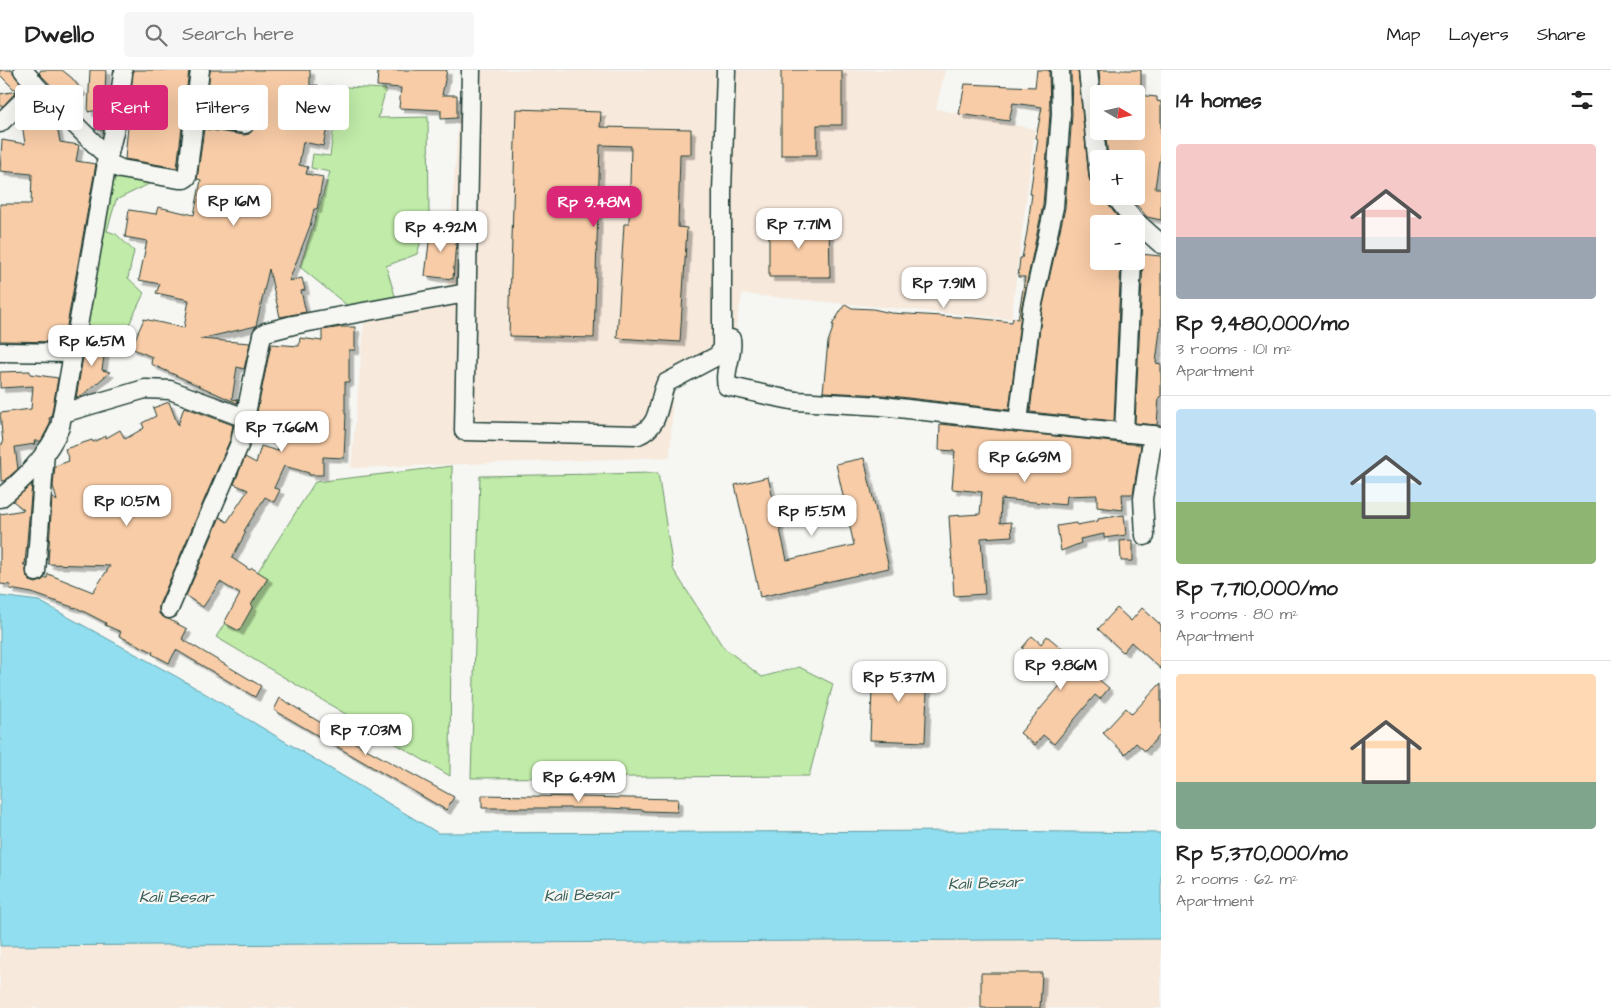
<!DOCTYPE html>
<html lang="en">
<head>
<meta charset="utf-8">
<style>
	:root { --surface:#fff; --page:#f6f6f6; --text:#222; --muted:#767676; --line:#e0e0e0; --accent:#db2777 }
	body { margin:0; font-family:"Architects Daughter",sans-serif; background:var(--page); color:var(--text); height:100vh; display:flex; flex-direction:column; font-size:19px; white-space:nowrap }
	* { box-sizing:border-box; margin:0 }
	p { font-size:16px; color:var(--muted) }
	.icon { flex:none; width:28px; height:28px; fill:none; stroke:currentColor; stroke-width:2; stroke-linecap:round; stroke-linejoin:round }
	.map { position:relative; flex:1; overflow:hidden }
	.side { display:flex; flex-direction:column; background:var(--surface); width:450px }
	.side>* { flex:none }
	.hud { position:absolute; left:15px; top:15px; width:475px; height:45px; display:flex; gap:10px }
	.needle { width:32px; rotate:99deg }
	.buttons { position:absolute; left:1090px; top:15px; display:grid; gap:10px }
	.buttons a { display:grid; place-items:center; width:55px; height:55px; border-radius:5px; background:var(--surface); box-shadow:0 5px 20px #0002; font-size:25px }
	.price { position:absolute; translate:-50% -42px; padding:0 11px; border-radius:10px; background:#fff; color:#222; font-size:16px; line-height:32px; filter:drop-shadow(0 1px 2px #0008) }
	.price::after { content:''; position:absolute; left:50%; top:30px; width:15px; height:11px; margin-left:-8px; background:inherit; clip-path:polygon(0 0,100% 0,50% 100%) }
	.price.active { background:var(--accent); color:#fff }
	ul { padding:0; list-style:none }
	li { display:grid; align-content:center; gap:10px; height:265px; padding:0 15px }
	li+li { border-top:1px solid var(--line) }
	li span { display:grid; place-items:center; height:155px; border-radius:5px; color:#555 }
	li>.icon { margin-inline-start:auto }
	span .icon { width:90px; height:90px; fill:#fffc; stroke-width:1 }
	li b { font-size:21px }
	h2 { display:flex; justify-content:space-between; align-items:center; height:60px; padding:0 15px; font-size:21px }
	.tag { padding:0 18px; border-radius:5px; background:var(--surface); box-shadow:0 5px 20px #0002; font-size:18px; line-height:45px }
	.tag.active { background:var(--accent); color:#fff }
	header { display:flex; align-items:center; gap:30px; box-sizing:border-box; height:70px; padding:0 25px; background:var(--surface); border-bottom:1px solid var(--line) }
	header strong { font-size:24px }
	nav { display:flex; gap:28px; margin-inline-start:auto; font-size:18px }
	.search { width:350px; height:45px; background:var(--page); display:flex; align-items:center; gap:12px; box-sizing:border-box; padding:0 18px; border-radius:5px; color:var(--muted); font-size:19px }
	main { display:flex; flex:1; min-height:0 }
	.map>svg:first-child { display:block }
</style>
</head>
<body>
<header>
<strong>Dwello</strong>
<div class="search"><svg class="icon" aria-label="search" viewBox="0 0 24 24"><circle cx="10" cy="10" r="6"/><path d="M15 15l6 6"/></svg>Search here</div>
<nav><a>Map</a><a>Layers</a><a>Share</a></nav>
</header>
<main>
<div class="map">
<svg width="1161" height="938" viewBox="0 0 1161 938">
	<defs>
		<filter id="shadow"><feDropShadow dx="4.5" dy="4.5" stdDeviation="0" flood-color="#0004"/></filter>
	</defs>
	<rect width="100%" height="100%" fill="#f6f6f2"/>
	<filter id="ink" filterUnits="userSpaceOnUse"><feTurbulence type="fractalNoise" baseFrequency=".02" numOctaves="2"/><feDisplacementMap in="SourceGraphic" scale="10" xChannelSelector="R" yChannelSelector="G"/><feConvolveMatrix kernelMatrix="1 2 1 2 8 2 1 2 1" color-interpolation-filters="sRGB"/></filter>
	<g filter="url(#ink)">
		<g fill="#f7e9dc">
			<path d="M462 0H945L936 39 1035 59 1011 249 742 224 729 292 673 312 670 387 351 398 365 245 445 234Z"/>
			<path d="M1161 869V938H0V876Z"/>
		</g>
		<g fill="#c0eba8" stroke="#70946e">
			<path d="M326 16 386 19 378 48 428 47 429 144 417 184 386 196 396 229 349 237 300 197 330 102 311 98 313 84 330 86 335 47 323 45Z"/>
			<path d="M106 104 151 113 116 130 107 161 116 164 134 181 128 208 144 223 116 282 105 281 92 260 82 258Z"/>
			<path d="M452 396 450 706 216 567 315 412Z"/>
			<path d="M658 403 673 499 723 577 762 607 799 597 833 614 809 706 471 708 480 406Z"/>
		</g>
		<path fill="#90deef" stroke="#639ea4" d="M0 526 39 531 179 608 438 763 978 761 1161 763V869L0 876Z"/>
		<g fill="#f8cca7" stroke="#1f3d34" filter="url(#shadow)">
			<path d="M0 0H11L23 16 20 19H14L0 5Z"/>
			<path d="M41 0H62L72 8 82 21 67 32 39 3Z"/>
			<path d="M90 0H106L105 24H109L103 61 95 59 98 40 88 42Z"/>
			<path d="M133 0H189L177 98 125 89Z"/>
			<path d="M210 0H310V16L318 15 319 31H321L320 57 327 58 323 76 303 72 299 95 308 97 306 104 323 107 317 139H314L310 156 289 211 302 208 305 220 301 221 306 242 280 247 269 199 256 256 200 269 250 273 244 299 237 297 232 329 238 330 237 333 151 294 152 287 131 278 144 249 184 258 189 230 156 223 160 214 139 210 147 171 125 167 129 140 156 144 158 137 194 145 201 110 197 109 204 59 244 65 249 64 255 56V50L247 44 206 38Z"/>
			<path d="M378 0H447L442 25H457V48L441 49V40L399 38 401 18 377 16Z"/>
			<path d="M781 0H842V55H817V85H781Z"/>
			<path d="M1037 0H1049L1050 44 1043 135 1022 236 1009 340 883 325 823 322 828 272 834 255H832L845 234 852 238 873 239 891 243 974 248 1012 252 1013 248 1018 249 1025 207H1018L1020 188H1022L1027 162 1032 124H1030L1038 69 1036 68 1042 37 1013 33 1009 51 959 44 965 14 1035 17Z"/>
			<path d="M1071 0H1078L1089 108 1091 113 1099 116V126H1105L1107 133 1123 154H1099V166L1095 165 1092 191H1121L1114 351 1030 342 1042 240 1065 138 1072 45Z"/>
			<path d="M1099 0H1141V24H1101Z"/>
			<path d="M17 21 3 36H0V24Z"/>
			<path d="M1136 25 1157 27V31L1161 32V91H1159L1155 118H1161V150L1147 147 1129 126H1136V89L1108 86 1105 61H1136Z"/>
			<path d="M516 39 601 42 600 57 691 59V84H680L678 157 687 158 680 272 617 268 624 154H629L631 76 600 75 594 268 509 266Z"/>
			<path d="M53 48 56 50 60 72 79 75 76 91 96 94 64 272 0 271V134H31L32 104 0 101 2 70 25 74 22 53Z"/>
			<path d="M829 153 830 207H769V154Z"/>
			<path d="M431 156 457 159 453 209 425 206Z"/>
			<path d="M1140 184 1161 186V261L1160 260 1156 293 1161 294V327H1159L1157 355 1135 353 1143 191Z"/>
			<path d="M342 257H355V280H349V312H345V344H346L344 388 323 387V405H309V403L284 396 274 418 280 420 274 432 265 427 244 461 246 462 232 488 250 500 252 498 268 508 251 535 253 536 239 561 224 553 240 524 220 512 203 537 186 526 220 447 227 452 248 420 234 414 245 387 256 393 261 376 278 381 280 351 257 350 259 343 257 342 271 274 299 276 300 268 322 271V260Z"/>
			<path d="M86 270 106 273 102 300 110 302 82 326 76 328Z"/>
			<path d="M30 301V304L58 308 51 348H49L50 354 41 371H34L35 374 15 377 18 399 4 411H1L0 374H3L0 343 31 339 33 316 0 318V302Z"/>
			<path d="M169 332 178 355 184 337 233 355 230 370 159 535V544L187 559 182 569 261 616 255 627 176 580 169 593 152 584 153 582 119 566 121 562 105 555 106 553 75 537V538L32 523 10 519 11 515 0 514V444L24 440 13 431 32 414 25 494H23L25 495 27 507 30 511 36 513 41 511 45 508H47L48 504 93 522 110 496 48 494 52 427 57 431 53 416 55 396 69 391 65 379 92 370 93 372 106 366V368L120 360 125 369 144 358 142 353 156 346 153 338Z"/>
			<path d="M940 354 1141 375 1133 424H1122L1123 440 1097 437V425L1067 426 1066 435 1001 429 1000 453 1011 452 1012 466 981 468 985 524 954 526 949 446 980 444 982 422 952 419 955 381 939 380Z"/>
			<path d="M864 388 889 498 760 527 735 415 768 407 787 490 854 475 836 394Z"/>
			<path d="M1124 445 1126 465 1104 468V464L1080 469 1081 473 1061 481 1057 456 1076 453 1077 455 1098 451V449Z"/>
			<path d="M1133 470V491H1121L1120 471Z"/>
			<path d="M1117 538 1131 551 1142 538 1161 555V599L1131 572 1123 582 1098 559Z"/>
			<path d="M1032 566 1041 574 1047 566 1109 618 1100 629 1095 625 1054 674 1043 665 1035 675 1020 663 1063 612 1022 578Z"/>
			<path d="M873 594 928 596 925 672 870 670Z"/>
			<path d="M1161 613V664L1145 681 1136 673 1125 684 1103 663 1126 638 1132 644Z"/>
			<path d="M280 628 346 668 454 727 446 740 274 640Z"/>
			<path d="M482 725 678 729 677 742 644 741V740L608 738H482Z"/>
			<path d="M981 903H1042L1040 938H981Z"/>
		</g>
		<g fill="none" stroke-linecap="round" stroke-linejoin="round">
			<defs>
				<g id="minor">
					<path d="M471 0 464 361 638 365C661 356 657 333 666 313L717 286 722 280V122L726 0"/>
					<path d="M1088 0 1099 106"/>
					<path d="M195 47 245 54"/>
					<path d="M0 53 37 17"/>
					<path d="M108 87 116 53 123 4"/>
					<path d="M106 92 121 99 179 109H184L187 107 200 0"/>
					<path d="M1115 126 1133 149 1161 174"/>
					<path d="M731 269C734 285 723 300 727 316L771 326 796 331 882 336 1018 352 1161 366"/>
					<path d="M0 282 73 283"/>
					<path d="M63 343 145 319 170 320 245 348"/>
					<path d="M1018 352 1032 238 1054 137 1061 44 1060 0"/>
					<path d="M1124 363 1132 191"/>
					<path d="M0 428C23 411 49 384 60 357L108 87 37 17 23 0"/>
					<path d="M1145 466 1143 429 1153 365"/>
					<path d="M36 502 45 382"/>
					<path d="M169 539 240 373 262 265 266 262 293 255 466 223"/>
				</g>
			</defs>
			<use href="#minor" stroke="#1f3d34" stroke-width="21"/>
			<use href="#minor" stroke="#f6f6f2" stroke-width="18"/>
		</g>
	</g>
	<g text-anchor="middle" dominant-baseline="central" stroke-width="4.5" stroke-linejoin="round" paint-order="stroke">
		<g font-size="16" font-style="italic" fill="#365d59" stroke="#f6f6f2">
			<text transform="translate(985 813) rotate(-2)">Kali Besar</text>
			<text transform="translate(581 825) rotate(-2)">Kali Besar</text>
			<text x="176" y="827">Kali Besar</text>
		</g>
	</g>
</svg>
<div class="buttons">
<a><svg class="needle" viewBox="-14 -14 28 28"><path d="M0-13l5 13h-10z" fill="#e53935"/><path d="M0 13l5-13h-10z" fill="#767676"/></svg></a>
<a>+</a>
<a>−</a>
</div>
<b class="price" style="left:234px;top:157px">Rp 16M</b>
<b class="price active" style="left:594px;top:158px">Rp 9.48M</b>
<b class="price" style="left:799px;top:180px">Rp 7.71M</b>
<b class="price" style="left:441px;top:183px">Rp 4.92M</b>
<b class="price" style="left:944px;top:239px">Rp 7.91M</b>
<b class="price" style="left:92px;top:297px">Rp 16.5M</b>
<b class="price" style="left:282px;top:383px">Rp 7.66M</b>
<b class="price" style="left:1025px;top:413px">Rp 6.69M</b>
<b class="price" style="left:127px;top:457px">Rp 10.5M</b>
<b class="price" style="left:812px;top:467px">Rp 15.5M</b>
<b class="price" style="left:1061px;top:621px">Rp 9.86M</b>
<b class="price" style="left:899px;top:633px">Rp 5.37M</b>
<b class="price" style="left:366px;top:686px">Rp 7.03M</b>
<b class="price" style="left:579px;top:733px">Rp 6.49M</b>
<div class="hud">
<a class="tag">Buy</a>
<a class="tag active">Rent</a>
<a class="tag">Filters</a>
<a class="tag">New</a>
</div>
</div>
<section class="side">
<h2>14 homes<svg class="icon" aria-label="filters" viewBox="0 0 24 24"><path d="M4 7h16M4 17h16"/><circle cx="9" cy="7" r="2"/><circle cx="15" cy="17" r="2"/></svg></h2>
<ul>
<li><span style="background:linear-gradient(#f6c9c9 60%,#9aa5b1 0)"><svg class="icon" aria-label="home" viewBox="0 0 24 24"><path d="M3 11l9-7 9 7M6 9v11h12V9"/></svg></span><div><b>Rp 9,480,000/mo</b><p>3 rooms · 101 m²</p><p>Apartment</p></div></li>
<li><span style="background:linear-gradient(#bfe0f5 60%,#8fb573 0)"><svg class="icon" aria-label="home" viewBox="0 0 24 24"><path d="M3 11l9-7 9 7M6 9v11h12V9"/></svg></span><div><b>Rp 7,710,000/mo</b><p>3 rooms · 80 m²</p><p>Apartment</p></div></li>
<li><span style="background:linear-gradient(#ffd9b3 70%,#7fa58c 0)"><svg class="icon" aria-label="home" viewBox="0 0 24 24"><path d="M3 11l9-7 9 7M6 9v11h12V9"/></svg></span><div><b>Rp 5,370,000/mo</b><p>2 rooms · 62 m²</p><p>Apartment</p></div></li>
</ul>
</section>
</main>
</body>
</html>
